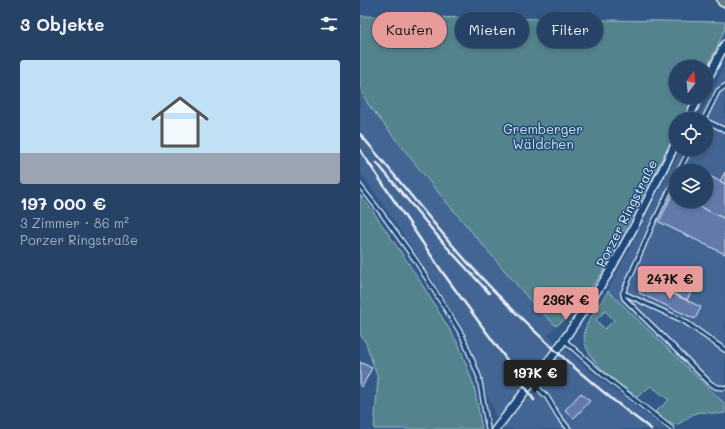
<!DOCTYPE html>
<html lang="de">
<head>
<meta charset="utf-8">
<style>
	:root { --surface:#264266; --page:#324d6f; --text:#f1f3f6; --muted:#a4b0bf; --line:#425b7a; --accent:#e69b98 }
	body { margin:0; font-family:Mali,sans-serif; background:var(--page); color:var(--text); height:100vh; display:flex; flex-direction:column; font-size:15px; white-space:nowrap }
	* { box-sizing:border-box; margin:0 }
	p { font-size:13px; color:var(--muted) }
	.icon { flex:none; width:22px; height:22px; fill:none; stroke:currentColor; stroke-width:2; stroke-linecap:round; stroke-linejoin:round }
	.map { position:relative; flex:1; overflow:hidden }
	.panel { display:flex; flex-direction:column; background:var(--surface); width:360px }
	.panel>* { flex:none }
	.banner { position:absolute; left:12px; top:12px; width:293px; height:36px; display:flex; gap:8px }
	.needle { width:26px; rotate:16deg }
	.fabs { position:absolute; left:309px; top:60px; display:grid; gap:8px }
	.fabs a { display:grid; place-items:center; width:44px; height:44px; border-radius:50%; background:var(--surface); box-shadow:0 2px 6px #0003,0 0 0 1px var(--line); font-size:20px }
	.price { position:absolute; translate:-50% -34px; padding:0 9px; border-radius:4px; background:var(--accent); color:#111; font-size:13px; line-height:26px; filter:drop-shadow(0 1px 2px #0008) }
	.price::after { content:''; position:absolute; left:50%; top:24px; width:12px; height:9px; margin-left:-6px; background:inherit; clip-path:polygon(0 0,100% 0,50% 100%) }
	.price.selected { background:#222; color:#fff }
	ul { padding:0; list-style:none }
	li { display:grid; align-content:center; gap:8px; height:212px; padding:0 20px }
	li+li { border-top:1px solid var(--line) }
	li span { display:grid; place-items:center; height:124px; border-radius:4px; color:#555 }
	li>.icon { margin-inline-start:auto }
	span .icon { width:72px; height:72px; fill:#fffc; stroke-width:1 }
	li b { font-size:17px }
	h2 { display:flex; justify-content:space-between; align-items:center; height:48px; padding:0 20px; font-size:17px }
	.chip { padding:0 14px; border-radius:18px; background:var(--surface); box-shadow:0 2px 6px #0003,0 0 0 1px var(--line); font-size:14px; line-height:36px }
	.chip.selected { background:var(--accent); color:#111 }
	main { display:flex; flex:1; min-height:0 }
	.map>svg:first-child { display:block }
</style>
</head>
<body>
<main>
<section class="panel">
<h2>3 Objekte<svg class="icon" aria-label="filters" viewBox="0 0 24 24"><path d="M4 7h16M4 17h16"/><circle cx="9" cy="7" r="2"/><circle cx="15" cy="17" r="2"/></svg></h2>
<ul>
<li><span style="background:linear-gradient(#bfe0f5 75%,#9aa5b1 0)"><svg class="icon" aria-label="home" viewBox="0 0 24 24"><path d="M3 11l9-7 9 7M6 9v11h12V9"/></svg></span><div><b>197 000 €</b><p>3 Zimmer · 86 m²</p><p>Porzer Ringstraße</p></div></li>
</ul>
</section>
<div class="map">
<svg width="365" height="429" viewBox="0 0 365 429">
	<rect width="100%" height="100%" fill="#325888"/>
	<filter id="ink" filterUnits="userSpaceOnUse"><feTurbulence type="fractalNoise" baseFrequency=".025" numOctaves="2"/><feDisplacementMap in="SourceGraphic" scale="8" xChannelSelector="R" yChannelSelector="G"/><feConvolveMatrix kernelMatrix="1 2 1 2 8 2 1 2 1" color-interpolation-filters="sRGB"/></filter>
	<g filter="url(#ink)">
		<g fill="#436594" fill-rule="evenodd">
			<path d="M365 65V404L248 291 321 149H346V119H337ZM316 171H346V201H316Z"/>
			<path d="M0 88 8 104 72 185 173 304 196 326 188 336 205 349 232 373 305 429H141L105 342 75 283 18 197 0 172Z"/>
		</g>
		<g fill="#53848e" stroke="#9ebac3" fill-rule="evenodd">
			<path d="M0 16 365 22V29L346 70V67H316V97H333L323 119H316V132L242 273 211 315 196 326 173 304 72 185 8 104 0 88Z"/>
			<path d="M0 195 10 207 55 273 99 345 114 386 122 429H14L18 379 6 343 0 334Z"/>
			<path d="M248 291 365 404V413C355 416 346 410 336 413 328 416 321 425 313 425L295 412 309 400 291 386 277 397C257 382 218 358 225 329 228 319 242 301 248 291ZM245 311 254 320 245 329 236 320Z"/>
		</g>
		<g fill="#6279aa" stroke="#e8f1f8">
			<path d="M327 165 339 171H324Z"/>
			<path d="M365 172V184L360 181Z"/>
			<path d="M346 174 365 184V219L328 201H346Z"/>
			<path d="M313 193 316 195V201H328L365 219V254L299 222Z"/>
			<path d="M291 268 333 288 327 300 285 280Z"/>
			<path d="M285 281 341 307 335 319 279 293Z"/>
			<path d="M0 362 12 368 2 387 0 386Z"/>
			<path d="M221 393 230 401 214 418 205 410Z"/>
		</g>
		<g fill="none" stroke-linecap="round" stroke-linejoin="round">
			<defs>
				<g id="lane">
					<path d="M344 119 358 91 365 86"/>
					<path d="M346 121 365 130"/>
					<path d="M319 171 330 149"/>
					<path d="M316 177 292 226 263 293 264 298 350 383 356 387 365 388"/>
					<path d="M0 186 23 215 56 261 102 335 119 377 128 429"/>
					<path d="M263 293 324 321 365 350"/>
					<path d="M204 340 242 374 312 429"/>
					<path d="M172 382 187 397 199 417 209 429"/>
				</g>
				<g id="street">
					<path d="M346 82 365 44"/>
					<path d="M328 119 339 97"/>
					<path d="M136 429 199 347 247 276 275 225 316 143"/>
				</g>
				<path id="highway" d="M364 0H365"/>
			</defs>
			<use href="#lane" stroke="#e8f1f8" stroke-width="6"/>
			<use href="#street" stroke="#e8f1f8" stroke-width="10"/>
			<use href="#highway" stroke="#e8f1f8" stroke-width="16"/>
			<use href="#lane" stroke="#1f4a7a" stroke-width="3.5"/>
			<use href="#street" stroke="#1f4a7a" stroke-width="7"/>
			<use href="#highway" stroke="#6b7e8b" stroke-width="13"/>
			<g stroke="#e8f1f8" stroke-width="2.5">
				<path d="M0 134C46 188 89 245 138 295 186 344 236 389 291 429"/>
				<path d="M0 150 83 273 152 367 174 400"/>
				<path d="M17 163 85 245 129 293"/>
			</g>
		</g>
	</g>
	<g text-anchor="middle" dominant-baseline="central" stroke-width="3" stroke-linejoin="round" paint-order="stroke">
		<g font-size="13" fill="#d2e1e8" stroke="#1f4a7a">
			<text x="183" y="128">Gremberger<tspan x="183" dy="15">Wäldchen</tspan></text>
		</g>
		<g font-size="13" fill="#e8f1f8" stroke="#1f4a7a">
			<text transform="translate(266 213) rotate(-63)">Porzer Ringstraße</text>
		</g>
	</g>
</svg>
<div class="fabs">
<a><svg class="needle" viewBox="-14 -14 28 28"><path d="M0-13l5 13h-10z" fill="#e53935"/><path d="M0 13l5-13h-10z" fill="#a4b0bf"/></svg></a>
<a><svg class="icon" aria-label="locate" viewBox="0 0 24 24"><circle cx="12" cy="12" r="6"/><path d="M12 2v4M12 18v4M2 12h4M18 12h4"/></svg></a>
<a><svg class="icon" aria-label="layers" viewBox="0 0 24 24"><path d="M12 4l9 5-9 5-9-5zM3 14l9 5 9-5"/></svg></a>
</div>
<b class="price" style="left:310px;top:300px">247K €</b>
<b class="price" style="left:206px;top:321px">236K €</b>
<b class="price selected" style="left:175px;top:394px">197K €</b>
<div class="banner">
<a class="chip selected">Kaufen</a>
<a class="chip">Mieten</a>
<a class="chip">Filter</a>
</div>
</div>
</main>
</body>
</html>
